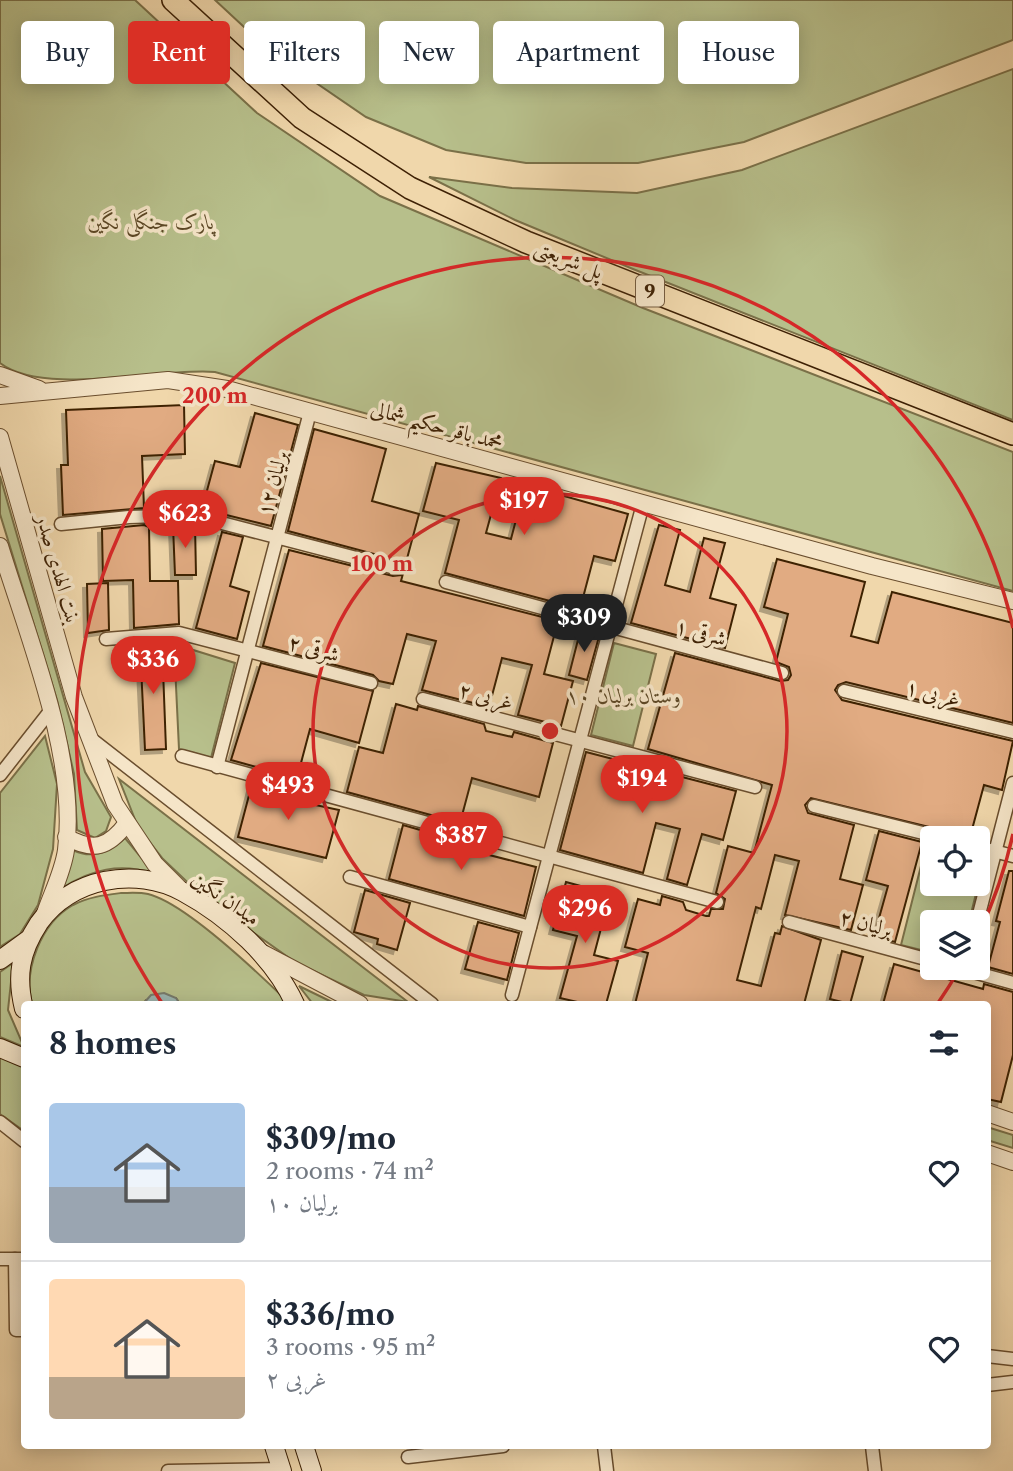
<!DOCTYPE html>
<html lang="en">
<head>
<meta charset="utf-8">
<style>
	:root { --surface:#fff; --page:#f2f2f3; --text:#1f2937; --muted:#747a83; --line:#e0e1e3; --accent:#d93025 }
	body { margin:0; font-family:"Libre Caslon Text",Amiri,serif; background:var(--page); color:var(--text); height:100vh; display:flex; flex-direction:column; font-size:26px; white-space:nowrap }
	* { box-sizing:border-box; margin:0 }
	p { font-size:23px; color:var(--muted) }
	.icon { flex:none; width:38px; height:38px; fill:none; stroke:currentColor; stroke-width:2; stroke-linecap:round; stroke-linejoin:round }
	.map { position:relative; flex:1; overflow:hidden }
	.drawer { position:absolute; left:21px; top:1001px; width:970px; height:448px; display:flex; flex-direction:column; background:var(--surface); border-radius:7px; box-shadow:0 4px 18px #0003 }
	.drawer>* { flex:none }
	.top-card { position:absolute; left:21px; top:21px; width:971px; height:63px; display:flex; gap:14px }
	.buttons { position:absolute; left:920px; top:826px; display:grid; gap:14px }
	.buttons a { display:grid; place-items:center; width:70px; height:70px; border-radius:7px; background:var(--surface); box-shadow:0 4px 18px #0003; font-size:35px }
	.price { position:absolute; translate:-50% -60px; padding:0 16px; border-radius:24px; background:var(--accent); color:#fff; font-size:23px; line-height:46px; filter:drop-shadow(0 2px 4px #0008) }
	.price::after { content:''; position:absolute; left:50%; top:42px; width:21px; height:16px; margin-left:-10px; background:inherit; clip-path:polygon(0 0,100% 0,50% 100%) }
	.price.selected { background:#222; color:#fff }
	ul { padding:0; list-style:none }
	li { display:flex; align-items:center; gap:21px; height:175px; padding:0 28px }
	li+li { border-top:2px solid var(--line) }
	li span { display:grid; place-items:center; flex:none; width:196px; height:140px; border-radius:7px; color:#555 }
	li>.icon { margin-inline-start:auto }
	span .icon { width:84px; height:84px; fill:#fffc; stroke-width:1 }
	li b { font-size:30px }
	h2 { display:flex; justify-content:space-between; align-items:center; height:84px; padding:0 28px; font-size:30px }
	.pill { padding:0 24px; border-radius:7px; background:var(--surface); box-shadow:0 4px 18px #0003; font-size:24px; line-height:63px }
	.pill.selected { background:var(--accent); color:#fff }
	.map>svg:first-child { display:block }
</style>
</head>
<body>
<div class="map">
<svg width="1013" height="1471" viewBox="0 0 1013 1471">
	<defs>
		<filter id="shadow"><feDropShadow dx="-4" dy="4" stdDeviation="0" flood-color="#0004"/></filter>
	</defs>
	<rect width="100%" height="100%" fill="#f0d7ab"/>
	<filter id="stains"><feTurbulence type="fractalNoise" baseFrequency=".00286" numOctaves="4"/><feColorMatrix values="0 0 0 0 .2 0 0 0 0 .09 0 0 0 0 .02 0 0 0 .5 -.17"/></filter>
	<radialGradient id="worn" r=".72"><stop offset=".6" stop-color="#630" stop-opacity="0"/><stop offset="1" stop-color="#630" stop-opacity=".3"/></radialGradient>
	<g fill="#b7bf8b" stroke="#7a7048" stroke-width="2">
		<path d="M0 0H135L257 113 380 196 643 308 1013 452V591L215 372C158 367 45 397 0 363Z"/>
		<path d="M215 0H1013V40L744 142 638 163H526L446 150 366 117 271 52Z"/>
		<path d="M1013 69V420L633 269 515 220 429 177 512 188 637 193 742 170Z"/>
		<path d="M0 476 85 772 111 817 106 831 95 838 77 830 74 774 57 700 0 514Z"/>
		<path d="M614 643 656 654 633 746 591 735Z"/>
		<path d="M174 644 235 663 211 758 179 749Z"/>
		<path d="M45 736 57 784 53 849 38 905 20 934 0 947V793Z"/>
		<path d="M119 779 408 1002 364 995 295 962 203 897 163 859 138 827Z"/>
		<path d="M125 838 154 873C119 863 92 869 62 888L73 850C93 860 110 852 125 838Z"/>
		<path d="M924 854 933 856V884H978V868L982 869 969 922H933V953L901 945Z"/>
		<path d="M121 893C129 893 139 892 148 894 185 903 255 970 284 998L285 1004H180L176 998 146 1000 143 1004H32C23 970 41 923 73 905 88 897 105 895 121 893Z"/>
		<path d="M13 963 8 1010 24 1047 0 1037V972Z"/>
		<path d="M299 986 336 1004H313Z"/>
		<path d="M0 1057 24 1067V1131L0 1114Z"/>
		<path d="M987 1127 1013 1135V1148L987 1140Z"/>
	</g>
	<path fill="#9db7b3" stroke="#777b6d" stroke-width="2" d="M164 993 176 998 180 1004H143L151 995Z"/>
	<g fill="#e1ab82" stroke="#3e2105" stroke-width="2" filter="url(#shadow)">
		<path d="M184 405 185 454 142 456 144 508 63 515 61 465H68L66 410Z"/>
		<path d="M255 413 298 425 271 526 202 509 215 461 240 467Z"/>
		<path d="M314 429 386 449 372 501 419 514 401 581 558 621 544 674 573 681 561 726 518 715 532 665 502 658 489 707 422 690 436 641 407 634 393 684 379 681 373 675 263 646 289 550 393 576 401 575 404 570 397 560 288 531Z"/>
		<path d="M436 463 501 478 486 533 511 539 525 485 628 514 615 561 594 556 580 609 445 573 459 520 423 511Z"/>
		<path d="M144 525 149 527 150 581H178L179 624 134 628 133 580 103 581 102 529Z"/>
		<path d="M195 525 196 575H175L173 526Z"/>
		<path d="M659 525 680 530 665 585 690 592 704 538 725 543 710 598 736 605 725 648 631 623Z"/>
		<path d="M222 532 243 537 230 586 249 592 237 639 196 628Z"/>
		<path d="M777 559 865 582 851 636 878 643 892 592 1013 623V723L846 682 838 685 835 690 842 700 1013 741 1002 790 984 785 970 837 811 798 805 805 808 813 854 825 840 879 863 885 851 930 785 915 799 861 775 855 761 909 756 907 737 980 761 986 775 933 780 934 782 926 821 940 804 1004H635L648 953 625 947 638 899 660 905 662 896 683 902 686 910 706 916H709L711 909H723L725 899 716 893 728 846 754 853 772 785 648 749 675 653 780 681 788 680 791 675 789 667 776 662 788 614 764 607Z"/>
		<path d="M108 583 109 630 88 633 87 584Z"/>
		<path d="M581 628 600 633 587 680 569 675Z"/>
		<path d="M162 643 166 749 145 750 140 645Z"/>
		<path d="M261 663 373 691 359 743 310 729 297 778 231 760Z"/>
		<path d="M396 704 417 710 418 706 484 724 486 731 512 737 514 732 553 743 539 797 472 778 460 823 347 792 359 747 383 753Z"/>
		<path d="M586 752 736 791 723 840 702 834 687 885 667 879 680 829 656 823 643 873 560 850Z"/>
		<path d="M252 784 293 795 292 800 339 810 326 858 238 837Z"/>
		<path d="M403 825 455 840 454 846 536 867 524 916 389 879Z"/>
		<path d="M879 831 922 842 895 942 874 936 888 886 866 880Z"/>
		<path d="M1009 871H1013V974L988 967 1000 922 996 921Z"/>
		<path d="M566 882 610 894 594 955 618 961 606 1004H586L560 998 577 936 553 930Z"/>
		<path d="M365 890 410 903 397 950 377 944 378 939 354 932Z"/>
		<path d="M478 922 519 933 507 980 465 969Z"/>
		<path d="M842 951 863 957 850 1004 830 999Z"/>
		<path d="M894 964 983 989 984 984 1013 992V1055L1001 1102 987 1099V1004H883Z"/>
	</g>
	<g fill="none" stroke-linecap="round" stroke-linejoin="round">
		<defs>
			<g id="minor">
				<path d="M61 524 129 517 191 515 395 568"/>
				<path d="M446 582 782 673"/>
				<path d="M106 639 179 633 371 683"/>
				<path d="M844 691 1013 732"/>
				<path d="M423 699 755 787"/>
				<path d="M90 738 432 1004"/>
				<path d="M182 756 717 902"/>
				<path d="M217 767 310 412"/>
				<path d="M0 775 51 710"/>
				<path d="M814 806 943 838"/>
				<path d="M978 847 1013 856"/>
				<path d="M350 877 530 927"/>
				<path d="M789 922 933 961"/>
				<path d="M977 922 1013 783"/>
				<path d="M959 968 1013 983"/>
				<path d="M512 995 643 504"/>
				<path d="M0 1122 24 1141"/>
				<path d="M0 1259H24"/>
				<path d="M15 1259 16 1330H24"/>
				<path d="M987 1356 1013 1359"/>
				<path d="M987 1385 1013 1382"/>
				<path d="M604 1446 607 1471"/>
				<path d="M872 1446 875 1471"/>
				<path d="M408 1457 503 1446"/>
				<path d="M168 1471 281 1469"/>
			</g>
			<g id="tertiary">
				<path d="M0 375 39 389"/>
				<path d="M0 396 168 380 227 389 872 566 1013 601"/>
				<path d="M0 437 74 697 115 804 155 864 181 890"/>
				<path d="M0 546C27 635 78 757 66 850 63 872 51 895 44 916"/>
				<path d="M66 837C94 852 108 848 127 823"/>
				<path d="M263 953 360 1004"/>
				<path d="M987 1113 1013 1122"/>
				<path d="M987 1153 1013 1162"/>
			</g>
			<g id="secondary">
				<path d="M0 960 29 939"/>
				<path d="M24 1009C16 976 20 952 39 923 70 878 136 866 183 892 229 917 274 958 295 1004"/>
				<path d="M0 1048 24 1058"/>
				<path d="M274 1446 282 1471"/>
				<path d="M304 1446 312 1471"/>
			</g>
			<path id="primary" d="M173 0 302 118 410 188 526 242 1013 434"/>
		</defs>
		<use href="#minor" stroke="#6a4e2e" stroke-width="15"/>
		<use href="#tertiary" stroke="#6a4e2e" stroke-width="18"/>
		<use href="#secondary" stroke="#3e2105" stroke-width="20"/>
		<use href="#primary" stroke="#3e2105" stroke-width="24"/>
		<use href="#minor" stroke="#f5e5c8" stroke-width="12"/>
		<use href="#tertiary" stroke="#f5e5c8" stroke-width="16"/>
		<use href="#secondary" stroke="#f5e5c8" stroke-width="18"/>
		<use href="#primary" stroke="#f0d7ab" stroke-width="21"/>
	</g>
	<g fill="none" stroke="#d62828" stroke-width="3.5">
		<circle cx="550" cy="731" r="237"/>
		<path d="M1013 834A474 474 0 0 1 980 931M960 968A474 474 0 0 1 938 1003M162 1003A474 474 0 1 1 1013 628"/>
	</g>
	<g text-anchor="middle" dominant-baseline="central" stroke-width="7" stroke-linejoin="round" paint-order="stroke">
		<rect fill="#f5e5c8" stroke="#755c40" stroke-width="2" x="636" y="275.5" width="28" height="31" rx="5"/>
		<g font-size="19" font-weight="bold" fill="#3e2105">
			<text x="650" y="291">9</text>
		</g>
		<g font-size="21" font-style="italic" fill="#5c4826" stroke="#f5e5c8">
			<text x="151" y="221">پارک جنگلی نگین</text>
			<text x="624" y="695">وستان برلیان ۱۰</text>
		</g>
		<g font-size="21" fill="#3e2105" stroke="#f5e5c8">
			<text transform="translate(569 259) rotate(22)">پل شریعتی</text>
			<text transform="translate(437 425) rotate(15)">محمد باقر حکیم شمالی</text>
			<text transform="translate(272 483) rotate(-75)">برلیان ۱۲</text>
			<text transform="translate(59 569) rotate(74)">بنت الهدی صدر</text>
			<text transform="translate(701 632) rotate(15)">۱ شرقی</text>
			<text transform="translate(314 648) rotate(15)">۲ شرقی</text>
			<text transform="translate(933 693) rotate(14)">۱ غربی</text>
			<text transform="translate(486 696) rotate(15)">۲ غربی</text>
			<text transform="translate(226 898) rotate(35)">میدان نگین</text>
			<text transform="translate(866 923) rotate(15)">برلیان ۲</text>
		</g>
	</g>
	<circle cx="550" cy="731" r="10" fill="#d62828" stroke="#f5e5c8" stroke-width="3.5"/>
	<g font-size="21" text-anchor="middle" font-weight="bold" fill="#d62828" stroke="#f5e5c8" stroke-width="7" stroke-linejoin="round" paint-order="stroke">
		<text x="215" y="403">200 m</text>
		<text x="382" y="571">100 m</text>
	</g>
	<rect width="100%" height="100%" filter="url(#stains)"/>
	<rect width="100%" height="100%" fill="url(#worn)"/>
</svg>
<div class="buttons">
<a><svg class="icon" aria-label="locate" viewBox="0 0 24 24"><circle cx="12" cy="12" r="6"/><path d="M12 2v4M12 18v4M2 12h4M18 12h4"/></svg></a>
<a><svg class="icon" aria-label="layers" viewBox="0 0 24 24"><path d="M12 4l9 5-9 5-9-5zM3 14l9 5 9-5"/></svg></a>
</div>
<b class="price" style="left:524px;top:537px">$197</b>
<b class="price" style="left:185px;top:550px">$623</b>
<b class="price selected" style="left:584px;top:654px">$309</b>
<b class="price" style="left:153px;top:696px">$336</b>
<b class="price" style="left:642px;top:815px">$194</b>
<b class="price" style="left:288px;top:822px">$493</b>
<b class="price" style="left:461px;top:872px">$387</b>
<b class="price" style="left:585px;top:945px">$296</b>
<div class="top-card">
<a class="pill">Buy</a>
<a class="pill selected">Rent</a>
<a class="pill">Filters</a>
<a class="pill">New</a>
<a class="pill">Apartment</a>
<a class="pill">House</a>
</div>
<section class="drawer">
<h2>8 homes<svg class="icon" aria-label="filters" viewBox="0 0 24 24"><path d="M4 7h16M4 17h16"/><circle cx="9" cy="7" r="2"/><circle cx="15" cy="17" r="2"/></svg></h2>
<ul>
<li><span style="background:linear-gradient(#a9c7e8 60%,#9aa5b1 0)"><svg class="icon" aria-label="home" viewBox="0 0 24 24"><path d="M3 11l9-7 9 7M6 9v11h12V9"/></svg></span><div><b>$309/mo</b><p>2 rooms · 74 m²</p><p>برلیان ۱۰</p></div><svg class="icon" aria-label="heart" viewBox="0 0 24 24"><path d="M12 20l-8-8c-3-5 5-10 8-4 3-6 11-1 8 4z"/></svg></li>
<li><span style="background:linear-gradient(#ffd9b3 70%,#b9a48a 0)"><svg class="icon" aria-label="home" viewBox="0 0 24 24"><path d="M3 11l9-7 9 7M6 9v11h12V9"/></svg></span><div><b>$336/mo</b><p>3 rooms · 95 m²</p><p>۲ غربی</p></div><svg class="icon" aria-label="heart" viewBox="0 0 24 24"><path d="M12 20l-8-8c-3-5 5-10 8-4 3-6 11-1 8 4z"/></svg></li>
</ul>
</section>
</div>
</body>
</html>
